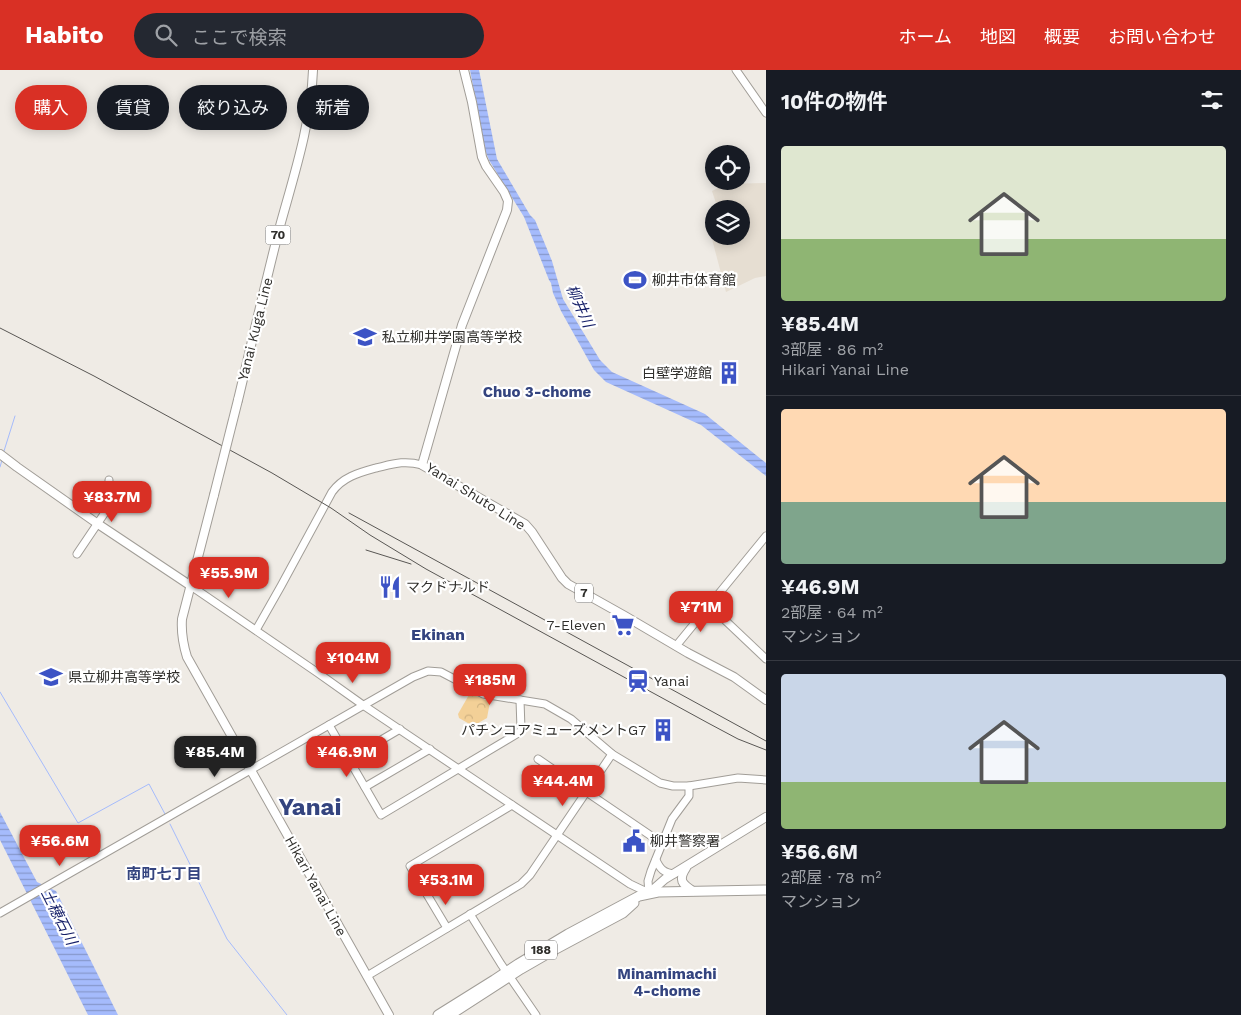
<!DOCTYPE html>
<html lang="ja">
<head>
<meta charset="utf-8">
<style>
	:root { --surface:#171b24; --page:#242831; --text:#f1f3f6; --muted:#9ea1a6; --line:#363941; --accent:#d93025 }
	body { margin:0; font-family:"Work Sans","Noto Sans JP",sans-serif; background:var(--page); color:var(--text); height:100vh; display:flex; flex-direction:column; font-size:19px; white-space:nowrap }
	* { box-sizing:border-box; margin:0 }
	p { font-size:16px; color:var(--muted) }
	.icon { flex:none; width:28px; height:28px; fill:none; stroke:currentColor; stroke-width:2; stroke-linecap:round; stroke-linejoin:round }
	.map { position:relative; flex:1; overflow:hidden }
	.panel { display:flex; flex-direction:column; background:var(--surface); width:475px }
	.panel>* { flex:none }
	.banner { position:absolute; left:15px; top:15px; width:475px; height:45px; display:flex; gap:10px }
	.tools { position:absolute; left:705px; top:75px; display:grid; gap:10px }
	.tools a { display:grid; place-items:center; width:45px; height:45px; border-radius:50%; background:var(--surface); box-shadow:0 2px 12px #0003; font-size:25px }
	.price { position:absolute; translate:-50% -42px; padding:0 11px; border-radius:10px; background:var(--accent); color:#fff; font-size:16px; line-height:32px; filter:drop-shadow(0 1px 2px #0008) }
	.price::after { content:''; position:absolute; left:50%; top:30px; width:15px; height:11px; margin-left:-8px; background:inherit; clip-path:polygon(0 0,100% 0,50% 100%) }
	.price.active { background:#222; color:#fff }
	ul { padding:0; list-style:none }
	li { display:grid; align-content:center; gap:10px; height:265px; padding:0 15px }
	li+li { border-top:1px solid var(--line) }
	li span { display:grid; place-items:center; height:155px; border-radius:5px; color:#555 }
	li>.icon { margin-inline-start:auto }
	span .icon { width:90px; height:90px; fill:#fffc; stroke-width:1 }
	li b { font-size:21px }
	h2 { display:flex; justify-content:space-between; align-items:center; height:60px; padding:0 15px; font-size:21px }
	.tag { padding:0 18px; border-radius:22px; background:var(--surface); box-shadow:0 2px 12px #0003; font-size:18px; line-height:45px }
	.tag.active { background:var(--accent); color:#fff }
	header { display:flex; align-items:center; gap:30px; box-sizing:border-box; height:70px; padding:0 25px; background:var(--accent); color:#fff }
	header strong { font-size:24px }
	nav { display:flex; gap:28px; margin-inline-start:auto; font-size:18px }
	.search { width:350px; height:45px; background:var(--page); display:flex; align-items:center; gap:12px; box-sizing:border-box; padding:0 18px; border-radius:28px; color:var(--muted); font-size:19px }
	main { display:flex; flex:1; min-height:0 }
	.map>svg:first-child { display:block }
</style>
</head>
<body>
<header>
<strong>Habito</strong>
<div class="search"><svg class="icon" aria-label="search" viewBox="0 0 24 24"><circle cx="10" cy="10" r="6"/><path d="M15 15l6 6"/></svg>ここで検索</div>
<nav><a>ホーム</a><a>地図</a><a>概要</a><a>お問い合わせ</a></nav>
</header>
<main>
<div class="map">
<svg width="766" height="945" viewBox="0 0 766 945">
	<defs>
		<pattern id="park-crowns" width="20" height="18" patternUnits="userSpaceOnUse" patternTransform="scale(1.25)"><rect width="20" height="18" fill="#f3d097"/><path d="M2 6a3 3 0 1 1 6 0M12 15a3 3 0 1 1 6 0" fill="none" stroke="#d1b382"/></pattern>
		<pattern id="water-rules" width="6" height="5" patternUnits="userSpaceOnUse" patternTransform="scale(1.25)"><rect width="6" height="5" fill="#a5bbfc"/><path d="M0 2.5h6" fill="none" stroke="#8798cc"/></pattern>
	</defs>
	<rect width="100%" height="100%" fill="#efebe5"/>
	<path fill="#e6ded2" d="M766 113V206L755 208 726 222 713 173 711 163 714 162V166H741V139H718L712 121 726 114Z"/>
	<path fill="url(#park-crowns)" d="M470 623 490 632 487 648 473 656 459 648 458 644Z"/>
	<g fill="url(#water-rules)">
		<path d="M470 0H479L497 89 530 145 535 150 552 191 563 229 600 290 612 302 705 344 766 393V406L701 355 606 312 594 300 561 241 553 223 551 213 549 210 524 147 489 90 485 80Z"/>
		<path d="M0 742 37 812 56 821 118 945H88L0 770Z"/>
	</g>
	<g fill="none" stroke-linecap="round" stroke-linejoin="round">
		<g stroke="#a5bbfc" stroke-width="1">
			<path d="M4 381 15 346"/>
			<path d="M0 397 2 390"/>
			<path d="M0 622 78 753 149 714 165 744"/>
			<path d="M170 754 227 869 287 945"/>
		</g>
		<defs>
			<g id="secondary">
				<path d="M736 0 766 43"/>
				<path d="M77 484 108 438 109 410"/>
				<path d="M191 516 318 603 363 635 630 814 649 823"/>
				<path d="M709 535 766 589"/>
				<path d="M256 560 281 516 332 422C343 407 358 403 376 398 393 394 404 390 422 395"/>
				<path d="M676 576 766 466"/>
				<path d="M329 655 381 745 520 662 521 659 520 630"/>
				<path d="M349 689 400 659"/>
				<path d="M538 689 663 774"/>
				<path d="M365 717 430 679"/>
				<path d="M656 790C660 799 664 803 674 804"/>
				<path d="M649 823 648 811 651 801 672 749 689 726V716"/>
				<path d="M0 843 413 607 428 601 441 602 483 624 545 634 571 649 612 684 660 713 673 716H689L738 708 766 710"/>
				<path d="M470 844 501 894 536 945"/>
				<path d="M447 858 410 796 512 735"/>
				<path d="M367 906 521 814 530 805 612 684"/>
			</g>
			<g id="primary">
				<path d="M464 0 472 32 482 87 486 96 504 122 508 131 507 140 462 255 422 395 525 454 532 462 562 508 568 514 625 546 688 583 734 607 766 630"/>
				<path d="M238 330C252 272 265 214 280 156 294 105 311 54 313 0"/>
				<path d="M0 384 17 397 98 454 191 516"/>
				<path d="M214 425 182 549C181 563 183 574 187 587L389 945"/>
				<path d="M686 798C678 810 682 814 693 821"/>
				<path d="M649 823 665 809 766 747"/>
			</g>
			<g id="highway">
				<path d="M438 945 494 910 518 894 568 864 639 826 658 822 766 820"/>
				<path d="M450 945 521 899 554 880 623 843 634 833"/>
			</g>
		</defs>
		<use href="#secondary" stroke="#a19d97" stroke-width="9"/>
		<use href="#primary" stroke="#a19d97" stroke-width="10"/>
		<use href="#highway" stroke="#a19d97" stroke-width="11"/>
		<use href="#secondary" stroke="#fff" stroke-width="7"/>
		<use href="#primary" stroke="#fff" stroke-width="8"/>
		<use href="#highway" stroke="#fff" stroke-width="9"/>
		<g stroke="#595754" stroke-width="1">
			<path d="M0 258 94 306 272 403 331 438 370 465 426 499 708 653 738 669 766 680"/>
			<path d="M349 443 766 671"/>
			<path d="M366 480 411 494"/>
		</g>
		<defs>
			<path id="primary-bridge" d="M214 425 238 330"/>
		</defs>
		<use href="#primary-bridge" stroke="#a19d97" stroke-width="10" stroke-linecap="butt"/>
		<use href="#primary-bridge" stroke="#fff" stroke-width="8"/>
	</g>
	<defs>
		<symbol id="stadium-bare" viewBox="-9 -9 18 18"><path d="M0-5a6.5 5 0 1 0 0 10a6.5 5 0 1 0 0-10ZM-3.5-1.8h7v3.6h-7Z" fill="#3c53c5" stroke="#fff" stroke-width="2.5" paint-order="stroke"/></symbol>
		<symbol id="school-bare" viewBox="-9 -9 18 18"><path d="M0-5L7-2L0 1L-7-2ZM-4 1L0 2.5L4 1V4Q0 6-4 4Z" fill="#3c53c5" stroke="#fff" stroke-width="2.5" paint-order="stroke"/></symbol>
		<symbol id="building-bare" viewBox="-9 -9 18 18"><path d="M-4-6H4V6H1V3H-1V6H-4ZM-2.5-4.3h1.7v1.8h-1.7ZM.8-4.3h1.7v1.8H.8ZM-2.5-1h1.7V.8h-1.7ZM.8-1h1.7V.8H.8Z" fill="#3c53c5" stroke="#fff" stroke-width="2.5" paint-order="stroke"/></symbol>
		<symbol id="restaurant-bare" viewBox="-9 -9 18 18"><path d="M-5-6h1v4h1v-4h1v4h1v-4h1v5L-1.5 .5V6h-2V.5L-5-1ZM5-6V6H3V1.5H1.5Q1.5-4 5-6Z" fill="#3c53c5" stroke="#fff" stroke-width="2.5" paint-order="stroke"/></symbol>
		<symbol id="supermarket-bare" viewBox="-9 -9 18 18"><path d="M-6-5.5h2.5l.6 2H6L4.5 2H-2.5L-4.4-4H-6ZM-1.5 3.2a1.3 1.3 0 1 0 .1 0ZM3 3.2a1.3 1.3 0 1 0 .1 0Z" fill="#3c53c5" stroke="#fff" stroke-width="2.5" paint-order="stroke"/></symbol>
		<symbol id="station-bare" viewBox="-9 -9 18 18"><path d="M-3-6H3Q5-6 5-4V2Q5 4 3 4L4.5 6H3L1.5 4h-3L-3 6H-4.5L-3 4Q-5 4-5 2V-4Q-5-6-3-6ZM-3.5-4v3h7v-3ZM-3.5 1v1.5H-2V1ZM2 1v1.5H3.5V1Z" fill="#3c53c5" stroke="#fff" stroke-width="2.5" paint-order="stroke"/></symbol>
		<symbol id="civic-bare" viewBox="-9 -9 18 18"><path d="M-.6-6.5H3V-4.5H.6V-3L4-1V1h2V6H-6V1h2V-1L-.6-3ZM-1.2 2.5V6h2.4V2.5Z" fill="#3c53c5" stroke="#fff" stroke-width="2.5" paint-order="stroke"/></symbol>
	</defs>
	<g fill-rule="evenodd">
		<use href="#stadium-bare" x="619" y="194" width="32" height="32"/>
		<use href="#school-bare" x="349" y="251" width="32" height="32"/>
		<use href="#building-bare" x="713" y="287" width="32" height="32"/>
		<use href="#restaurant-bare" x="374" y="501" width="32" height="32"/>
		<use href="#supermarket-bare" x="607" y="539" width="32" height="32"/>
		<use href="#school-bare" x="35" y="591" width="32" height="32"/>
		<use href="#station-bare" x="622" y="595" width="32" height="32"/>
		<use href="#building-bare" x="647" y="644" width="32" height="32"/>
		<use href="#civic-bare" x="618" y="755" width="32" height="32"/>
	</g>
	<g text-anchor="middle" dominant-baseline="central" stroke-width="4.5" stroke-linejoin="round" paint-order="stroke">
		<g fill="#fff" stroke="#6e6d6b" stroke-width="1">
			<rect x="265.5" y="155.5" width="25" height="19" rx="4"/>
			<rect x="575" y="513.5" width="18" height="19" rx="4"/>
			<rect x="525" y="870.5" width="32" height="19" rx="4"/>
		</g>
		<g font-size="12" font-weight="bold" fill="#302f2c">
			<text x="278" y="165">70</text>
			<text x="584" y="523">7</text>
			<text x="541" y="880">188</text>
		</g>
		<g font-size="14" fill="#302f2c" stroke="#fff" text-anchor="start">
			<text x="652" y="210">柳井市体育館</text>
			<text x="382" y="267">私立柳井学園高等学校</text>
			<text x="712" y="303" text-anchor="end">白壁学遊館</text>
			<text x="406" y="517">マクドナルド</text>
			<text x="606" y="555" text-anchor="end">7-Eleven</text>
			<text x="68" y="607">県立柳井高等学校</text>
			<text x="654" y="611">Yanai</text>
			<text x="646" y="660" text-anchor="end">パチンコアミューズメントG7</text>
			<text x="650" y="771">柳井警察署</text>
		</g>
		<g font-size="14" fill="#302f2c" stroke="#fff">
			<text transform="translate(255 259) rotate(-76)">Yanai Kuga Line</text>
			<text transform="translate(476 426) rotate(32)">Yanai Shuto Line</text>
			<text transform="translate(316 816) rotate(61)">Hikari Yanai Line</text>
		</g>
		<g font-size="15" font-style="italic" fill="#141e67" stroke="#fff">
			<text transform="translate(580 236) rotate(66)">柳井川</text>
			<text transform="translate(59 847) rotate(63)">土穂石川</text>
		</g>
		<g font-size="15" font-weight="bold" fill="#34447f" stroke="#fff">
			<text x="537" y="322">Chuo 3-chome</text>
			<text x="164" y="804">南町七丁目</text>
			<text x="667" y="904">Minamimachi<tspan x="667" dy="17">4-chome</tspan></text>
		</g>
		<g font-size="16" font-weight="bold" fill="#34447f" stroke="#fff">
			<text x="438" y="564">Ekinan</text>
		</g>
		<g font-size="24" font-weight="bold" fill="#34447f" stroke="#fff">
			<text x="310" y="737">Yanai</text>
		</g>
	</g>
</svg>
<div class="tools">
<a><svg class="icon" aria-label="locate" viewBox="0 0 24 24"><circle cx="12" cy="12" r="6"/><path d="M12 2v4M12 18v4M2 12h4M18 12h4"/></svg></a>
<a><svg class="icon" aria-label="layers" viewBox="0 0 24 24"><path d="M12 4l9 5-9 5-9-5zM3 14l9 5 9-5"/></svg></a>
</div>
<b class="price" style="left:112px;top:453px">¥83.7M</b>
<b class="price" style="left:229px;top:529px">¥55.9M</b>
<b class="price" style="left:701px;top:563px">¥71M</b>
<b class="price" style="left:353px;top:614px">¥104M</b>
<b class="price" style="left:490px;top:636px">¥185M</b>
<b class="price active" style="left:215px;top:708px">¥85.4M</b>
<b class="price" style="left:347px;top:708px">¥46.9M</b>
<b class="price" style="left:563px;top:737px">¥44.4M</b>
<b class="price" style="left:60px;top:797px">¥56.6M</b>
<b class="price" style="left:446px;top:836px">¥53.1M</b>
<div class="banner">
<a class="tag active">購入</a>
<a class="tag">賃貸</a>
<a class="tag">絞り込み</a>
<a class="tag">新着</a>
</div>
</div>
<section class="panel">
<h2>10件の物件<svg class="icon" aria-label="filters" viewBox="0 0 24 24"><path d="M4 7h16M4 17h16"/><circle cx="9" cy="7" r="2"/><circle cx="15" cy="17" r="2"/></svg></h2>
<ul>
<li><span style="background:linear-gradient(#dfe7d0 60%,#8fb573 0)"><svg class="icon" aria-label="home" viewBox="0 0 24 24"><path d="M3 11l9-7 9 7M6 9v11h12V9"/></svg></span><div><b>¥85.4M</b><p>3部屋 · 86 m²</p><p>Hikari Yanai Line</p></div></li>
<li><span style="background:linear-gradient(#ffd9b3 60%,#7fa58c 0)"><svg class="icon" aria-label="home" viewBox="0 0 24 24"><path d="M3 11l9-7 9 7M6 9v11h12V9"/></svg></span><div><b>¥46.9M</b><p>2部屋 · 64 m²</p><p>マンション</p></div></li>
<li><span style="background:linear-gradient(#c9d6e8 70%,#8fb573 0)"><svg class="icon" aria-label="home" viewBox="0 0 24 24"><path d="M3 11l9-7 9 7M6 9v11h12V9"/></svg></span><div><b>¥56.6M</b><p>2部屋 · 78 m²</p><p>マンション</p></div></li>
</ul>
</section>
</main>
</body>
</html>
